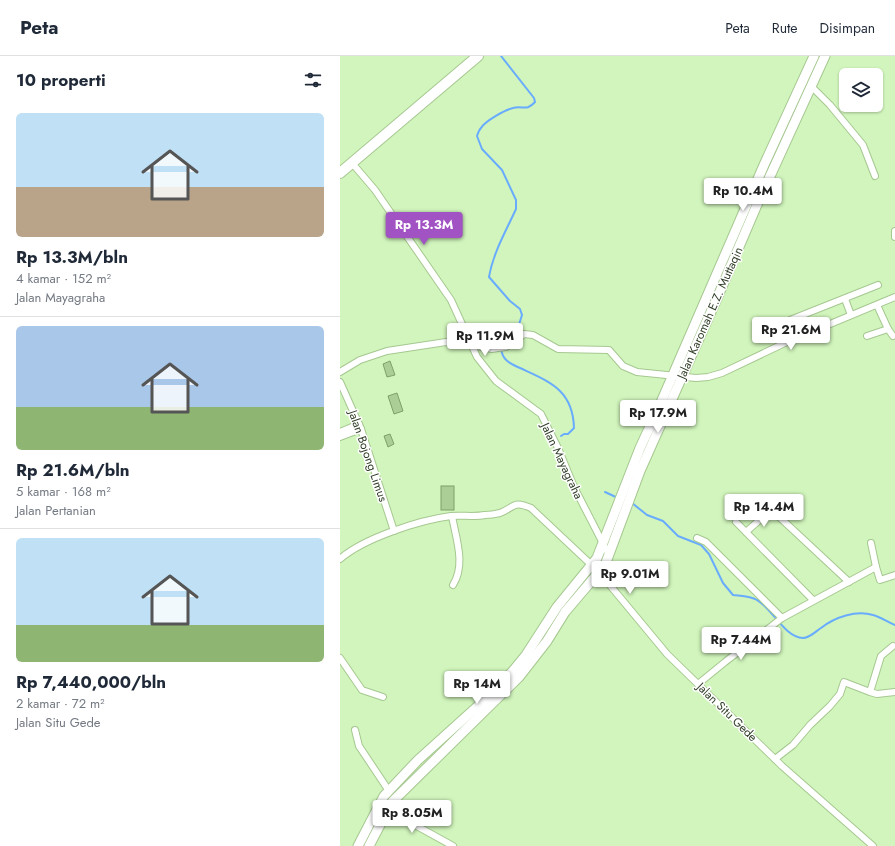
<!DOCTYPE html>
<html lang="id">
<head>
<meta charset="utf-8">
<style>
	:root { --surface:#fff; --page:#f6f6f7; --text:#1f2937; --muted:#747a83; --line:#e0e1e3; --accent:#a153c4 }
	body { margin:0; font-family:Jost,sans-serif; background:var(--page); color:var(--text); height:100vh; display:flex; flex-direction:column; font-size:15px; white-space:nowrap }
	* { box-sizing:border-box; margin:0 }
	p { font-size:13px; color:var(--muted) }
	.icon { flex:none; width:22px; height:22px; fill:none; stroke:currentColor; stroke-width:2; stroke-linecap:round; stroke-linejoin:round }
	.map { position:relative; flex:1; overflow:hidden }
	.drawer { display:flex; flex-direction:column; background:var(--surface); width:340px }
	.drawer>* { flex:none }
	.buttons { position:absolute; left:499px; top:12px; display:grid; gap:8px }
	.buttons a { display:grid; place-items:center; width:44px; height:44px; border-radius:6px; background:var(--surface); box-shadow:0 1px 3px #0004; font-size:20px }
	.price { position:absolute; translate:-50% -34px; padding:0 9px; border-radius:4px; background:#fff; color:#222; font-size:13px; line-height:26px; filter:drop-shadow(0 1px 2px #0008) }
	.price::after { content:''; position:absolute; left:50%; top:24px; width:12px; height:9px; margin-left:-6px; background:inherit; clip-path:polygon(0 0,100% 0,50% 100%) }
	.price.active { background:var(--accent); color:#fff }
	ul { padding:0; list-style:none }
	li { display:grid; align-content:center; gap:8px; height:212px; padding:0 16px }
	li+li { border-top:1px solid var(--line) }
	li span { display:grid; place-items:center; height:124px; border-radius:6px; color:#555 }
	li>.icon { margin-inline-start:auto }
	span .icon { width:72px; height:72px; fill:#fffc; stroke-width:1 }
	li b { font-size:17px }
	h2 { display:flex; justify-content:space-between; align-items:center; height:48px; padding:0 16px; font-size:17px }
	header { display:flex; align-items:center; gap:24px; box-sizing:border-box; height:56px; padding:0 20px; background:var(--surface); border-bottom:1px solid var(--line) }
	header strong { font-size:19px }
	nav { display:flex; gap:22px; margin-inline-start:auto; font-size:14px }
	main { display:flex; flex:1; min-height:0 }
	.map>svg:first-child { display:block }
</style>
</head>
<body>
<header>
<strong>Peta</strong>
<nav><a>Peta</a><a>Rute</a><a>Disimpan</a></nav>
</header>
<main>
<section class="drawer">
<h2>10 properti<svg class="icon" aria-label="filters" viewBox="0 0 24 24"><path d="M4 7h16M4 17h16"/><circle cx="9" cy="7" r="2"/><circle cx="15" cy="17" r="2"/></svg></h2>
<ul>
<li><span style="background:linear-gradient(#bfe0f5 60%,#b9a48a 0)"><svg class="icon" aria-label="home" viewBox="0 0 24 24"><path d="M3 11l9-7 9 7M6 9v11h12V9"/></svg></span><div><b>Rp 13.3M/bln</b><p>4 kamar · 152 m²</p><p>Jalan Mayagraha</p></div></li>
<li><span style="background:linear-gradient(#a9c7e8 65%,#8fb573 0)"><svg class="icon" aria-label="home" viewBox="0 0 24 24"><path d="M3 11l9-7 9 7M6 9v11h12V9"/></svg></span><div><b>Rp 21.6M/bln</b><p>5 kamar · 168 m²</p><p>Jalan Pertanian</p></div></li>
<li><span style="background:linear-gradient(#bfe0f5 70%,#8fb573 0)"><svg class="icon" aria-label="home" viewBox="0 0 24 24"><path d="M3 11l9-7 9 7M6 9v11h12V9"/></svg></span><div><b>Rp 7,440,000/bln</b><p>2 kamar · 72 m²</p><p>Jalan Situ Gede</p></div></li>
</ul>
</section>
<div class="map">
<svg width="555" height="790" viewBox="0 0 555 790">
	<rect width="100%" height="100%" fill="#d1f5bc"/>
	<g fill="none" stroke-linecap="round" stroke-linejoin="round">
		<g stroke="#69acfd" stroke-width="2">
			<path d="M161 0 194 42 195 46C186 56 183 49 173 52 165 54 145 65 141 72 139 74 138 77 137 80L142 93 162 114 176 144V153C166 175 153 197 149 221L170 245 180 253 182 259 176 278 161 288C161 290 161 294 162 297 164 305 173 309 180 312 210 326 233 334 234 372L228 378H224L221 380"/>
			<path d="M265 436 278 442"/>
			<path d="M292 447 307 459 323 465 338 480 361 489 369 498 383 527 393 539C400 540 410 540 417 544 432 552 444 581 463 582 470 582 476 575 481 572 495 561 516 554 533 559 541 561 547 566 555 569"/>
		</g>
	</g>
	<g fill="#abcd96" stroke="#7fa06a">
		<path d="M50 305 55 319 47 321 43 308Z"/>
		<path d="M57 337 63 355 54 358 48 340Z"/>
		<path d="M50 378 54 388 48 391 44 380Z"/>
		<rect x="101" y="430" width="13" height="24"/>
	</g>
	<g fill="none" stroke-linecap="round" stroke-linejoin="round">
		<defs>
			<g id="street">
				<path d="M471 30 490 49 523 89 535 120"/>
				<path d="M12 107 35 134 111 244 137 301 156 325 201 358 218 392 234 431 269 499"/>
				<path d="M555 175V181"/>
				<path d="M505 243 511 259"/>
				<path d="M450 264 538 229"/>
				<path d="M548 273 553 280"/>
				<path d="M527 280 548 273 537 249"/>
				<path d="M0 316 20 304 47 295 106 286 132 289 152 293 158 292 166 291 184 278 193 279 218 293 269 294 283 310 297 316 356 322 368 321 382 317 447 286 555 241"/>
				<path d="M0 326 21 373 54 475"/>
				<path d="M0 376 19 368"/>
				<path d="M0 381 21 373"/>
				<path d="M458 447 438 450 435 457 509 526"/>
				<path d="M112 460C116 483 126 508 113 529"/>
				<path d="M396 466 473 544"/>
				<path d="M406 476 424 460 435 457"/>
				<path d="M357 482 366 486 442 562"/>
				<path d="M531 487 536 511"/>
				<path d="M0 503C24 482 80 464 111 460 122 459 134 461 145 459 150 459 156 458 160 457 175 451 173 444 191 452L259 516 327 598 442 710 533 790"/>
				<path d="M0 602 22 634 43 641"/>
				<path d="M358 628 385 606 442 562 536 511 540 524 555 519"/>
				<path d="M530 636 537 638 555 636"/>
				<path d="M15 674 19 690 49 735"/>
				<path d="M435 703 453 689 470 669 490 650 500 638 504 626 530 636 541 600 553 590"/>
				<path d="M46 753 113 790"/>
			</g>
			<g id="secondary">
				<path d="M18 790 44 740 78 704 139 649 172 616 186 599 217 551 257 502 300 392 319 351 424 109 474 0"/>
				<path d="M29 790 52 746 179 621 207 585 225 556 265 509 300 415 378 240 416 151 485 0"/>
			</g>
			<path id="primary" d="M0 117 138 0"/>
		</defs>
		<use href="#street" stroke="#a6c891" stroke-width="8"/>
		<use href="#secondary" stroke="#a6c891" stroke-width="11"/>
		<use href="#primary" stroke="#a6c891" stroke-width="12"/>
		<use href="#street" stroke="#fff" stroke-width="6"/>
		<use href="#secondary" stroke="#fff" stroke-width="9"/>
		<use href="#primary" stroke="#fff" stroke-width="10"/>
	</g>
	<g text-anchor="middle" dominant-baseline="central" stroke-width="3" stroke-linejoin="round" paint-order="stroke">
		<g font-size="12" fill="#303e27" stroke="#fff">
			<text transform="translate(370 257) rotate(-66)">Jalan Karomah E.Z. Muttaqin</text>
			<text transform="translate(28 400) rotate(71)">Jalan Bojong Limus</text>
			<text transform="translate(222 405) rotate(65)">Jalan Mayagraha</text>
			<text transform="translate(387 656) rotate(44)">Jalan Situ Gede</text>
		</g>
	</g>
</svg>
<div class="buttons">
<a><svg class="icon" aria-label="layers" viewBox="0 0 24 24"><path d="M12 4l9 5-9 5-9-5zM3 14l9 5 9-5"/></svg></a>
</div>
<b class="price" style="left:403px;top:156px">Rp 10.4M</b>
<b class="price active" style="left:84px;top:190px">Rp 13.3M</b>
<b class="price" style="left:451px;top:295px">Rp 21.6M</b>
<b class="price" style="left:145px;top:301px">Rp 11.9M</b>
<b class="price" style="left:318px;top:378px">Rp 17.9M</b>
<b class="price" style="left:424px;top:472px">Rp 14.4M</b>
<b class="price" style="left:290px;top:539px">Rp 9.01M</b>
<b class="price" style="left:401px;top:605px">Rp 7.44M</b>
<b class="price" style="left:137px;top:649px">Rp 14M</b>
<b class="price" style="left:72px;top:778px">Rp 8.05M</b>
</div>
</main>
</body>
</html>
